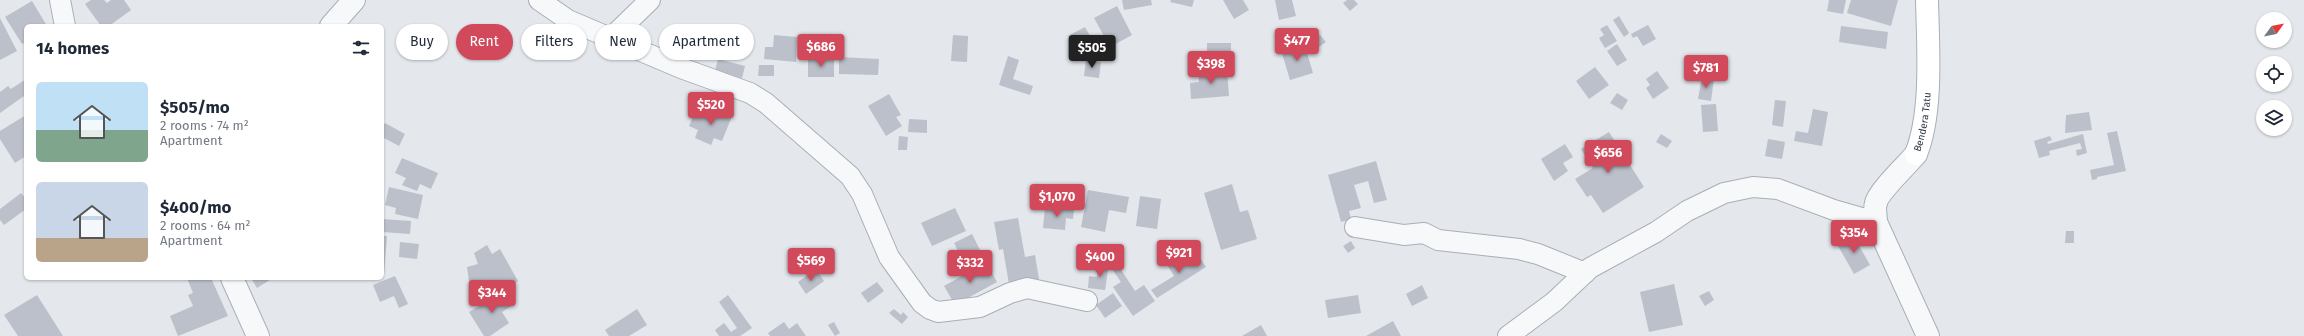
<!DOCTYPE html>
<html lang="en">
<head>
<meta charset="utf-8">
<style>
	:root { --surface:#fff; --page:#f6f6f7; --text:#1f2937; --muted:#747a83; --accent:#d1495b }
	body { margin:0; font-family:"Fira Sans",sans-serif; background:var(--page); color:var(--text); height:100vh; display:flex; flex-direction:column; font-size:15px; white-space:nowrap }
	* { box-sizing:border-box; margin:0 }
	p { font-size:13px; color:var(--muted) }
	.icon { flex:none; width:22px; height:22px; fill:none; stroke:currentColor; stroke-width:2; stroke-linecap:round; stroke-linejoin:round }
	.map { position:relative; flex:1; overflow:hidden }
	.drawer { position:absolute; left:24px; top:24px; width:360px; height:256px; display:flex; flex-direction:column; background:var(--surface); border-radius:6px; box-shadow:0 1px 3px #0004 }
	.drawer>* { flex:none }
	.hud { position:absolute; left:396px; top:24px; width:380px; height:36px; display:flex; gap:8px }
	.needle { width:26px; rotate:57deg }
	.buttons { position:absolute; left:2256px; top:12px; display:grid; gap:8px }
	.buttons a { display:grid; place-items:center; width:36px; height:36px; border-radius:50%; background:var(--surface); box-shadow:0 1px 3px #0004; font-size:20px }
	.price { position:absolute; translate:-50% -34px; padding:0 9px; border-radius:4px; background:var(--accent); color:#fff; font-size:13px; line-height:26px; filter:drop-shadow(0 1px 2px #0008) }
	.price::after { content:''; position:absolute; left:50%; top:24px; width:12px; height:9px; margin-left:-6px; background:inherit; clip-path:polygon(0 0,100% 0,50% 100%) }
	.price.current { background:#222; color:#fff }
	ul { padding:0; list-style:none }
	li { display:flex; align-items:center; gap:12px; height:100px; padding:0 12px }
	li span { display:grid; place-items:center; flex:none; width:112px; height:80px; border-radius:6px; color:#555 }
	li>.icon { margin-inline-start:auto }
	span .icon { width:48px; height:48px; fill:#fffc; stroke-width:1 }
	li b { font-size:17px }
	h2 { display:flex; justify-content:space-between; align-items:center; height:48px; padding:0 12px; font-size:17px }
	.chip { padding:0 14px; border-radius:18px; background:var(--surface); box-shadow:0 1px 3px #0004; font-size:14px; line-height:36px }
	.chip.current { background:var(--accent); color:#fff }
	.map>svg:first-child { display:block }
</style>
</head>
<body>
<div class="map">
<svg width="2304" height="336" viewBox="0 0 2304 336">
	<rect width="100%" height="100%" fill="#e4e7ec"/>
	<g fill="#bbc0ca">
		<path d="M91 0H104L107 3 111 0H124L131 10 109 26H101L85 4Z"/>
		<path d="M1122 0H1151L1152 5 1124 10Z"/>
		<path d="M1171 0H1194L1192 7 1170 2Z"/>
		<path d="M1223 0H1243L1249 10 1234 19Z"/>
		<path d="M1275 0H1292L1296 16 1279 20Z"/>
		<path d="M1347 0H1354L1358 4 1350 11 1343 3Z"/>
		<path d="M1829 0H1846L1843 14 1827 11Z"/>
		<path d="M1851 0H1898L1891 26 1847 13Z"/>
		<path d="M32 1 47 26H26V42L22 44 5 17Z"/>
		<path d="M1117 6 1132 35 1110 47 1094 18Z"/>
		<path d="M1619 16 1629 33 1624 37 1613 20Z"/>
		<path d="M0 18 17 51 0 60Z"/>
		<path d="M1607 25 1617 41 1605 48 1599 38 1604 35 1600 29Z"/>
		<path d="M1648 25 1656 39 1643 46 1637 36 1633 38 1631 34Z"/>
		<path d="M1841 26 1888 32 1886 49 1839 42Z"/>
		<path d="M1085 27 1097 48 1080 57 1068 36Z"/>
		<path d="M774 35 797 37 796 62 764 59 765 47H773Z"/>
		<path d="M953 35 968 36 967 62 951 61Z"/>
		<path d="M1320 35 1326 42 1316 49 1311 41Z"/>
		<rect x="1207" y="43" width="24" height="17"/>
		<path d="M1304 43 1313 73 1290 80 1281 50Z"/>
		<path d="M1617 44 1627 60 1617 66 1607 51Z"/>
		<path d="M1008 56 1019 60 1013 79 1033 86 1030 95 999 85Z"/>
		<path d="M839 57 879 59 878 75 839 74Z"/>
		<path d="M808 58 834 59V77H808Z"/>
		<path d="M718 59 745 66 742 78 715 71Z"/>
		<path d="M1086 60 1101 62 1099 78 1084 76Z"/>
		<path d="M759 65H774V76H758Z"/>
		<path d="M1595 67 1609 85 1589 99 1576 81Z"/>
		<path d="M1227 69 1229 96 1191 99 1190 83 1199 82 1198 72Z"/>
		<path d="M1657 71 1669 88 1653 99 1646 88 1650 85 1646 79Z"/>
		<path d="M1702 77 1714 79 1711 101 1698 99Z"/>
		<path d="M26 79V100L24 96 0 113V92L8 86 11 89Z"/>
		<path d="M1617 93 1628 100 1622 110 1610 103Z"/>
		<path d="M889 94 901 115 896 117 902 126 886 136 868 106Z"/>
		<path d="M1775 100 1786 101 1783 127 1772 125Z"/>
		<path d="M1716 104 1718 131 1703 132 1701 105Z"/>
		<path d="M712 108 732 116 722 141 714 138 711 145 695 138 698 130 689 126 695 112 708 117Z"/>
		<path d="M1813 109 1828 112 1822 146 1794 141 1796 131 1808 133Z"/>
		<path d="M2089 112 2092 130 2065 133 2066 115Z"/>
		<path d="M26 115V156L15 163 0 139V131Z"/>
		<path d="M909 119 927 120V133L908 132Z"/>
		<path d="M385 123 405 134 399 146 382 137V128Z"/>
		<path d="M2117 131 2126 171 2097 177V179L2092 180 2090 170 2114 165 2107 133Z"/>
		<path d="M1609 132 1644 187 1603 213 1591 195 1587 197 1575 179 1593 168 1581 149Z"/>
		<path d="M1661 134 1672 141 1667 148 1656 142Z"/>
		<path d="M2083 134 2087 153 2077 156 2076 150 2082 149 2080 143 2049 151 2050 155 2039 158 2034 141 2050 136 2052 140 2047 142 2048 144Z"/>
		<path d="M899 136 908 137 907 150H898Z"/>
		<path d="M1768 139 1785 142 1782 159 1765 156Z"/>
		<path d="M1565 144 1573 157 1563 163 1568 171 1554 181 1541 159Z"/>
		<path d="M402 158 438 173 431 189 420 184 417 191 402 185 406 178 395 173Z"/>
		<path d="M1376 161 1387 200 1374 203 1368 181 1354 185 1361 208 1349 211 1351 219 1341 222 1328 175Z"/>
		<path d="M1232 184 1240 212 1248 210 1257 239 1221 250 1204 193Z"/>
		<path d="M389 187 423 195 418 219 395 214 396 208 385 205Z"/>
		<path d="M1088 190 1129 197 1126 213 1109 210 1105 232 1081 227Z"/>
		<path d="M21 193 26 199V209L4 225 0 220V209Z"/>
		<path d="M1140 196 1161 199 1157 229 1136 226Z"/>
		<path d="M1045 207 1074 210 1073 219 1066 218 1065 230 1043 228Z"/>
		<path d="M955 208 966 231 932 246 921 223Z"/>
		<path d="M1018 218 1025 257 1035 255 1039 279 1009 284 1003 249 999 250 994 222Z"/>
		<path d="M382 219 411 221 410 234 382 232Z"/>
		<path d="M2066 231H2074V243H2065Z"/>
		<path d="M972 234 982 254 964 263 954 243Z"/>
		<path d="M1853 235 1870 265 1854 274 1837 244Z"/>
		<path d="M382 236H387L384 275H382Z"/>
		<path d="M1351 241 1355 248 1348 253 1343 246Z"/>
		<path d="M400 242 419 244 417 259 399 257Z"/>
		<path d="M487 245 492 254 500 249 518 281 491 297 482 282 470 289 467 267 478 264 474 253Z"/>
		<path d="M1182 253 1190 264 1200 258 1206 267 1157 298 1151 290 1174 276 1166 263Z"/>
		<path d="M986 262 997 282 955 305 944 286 969 272 972 277 981 272 978 266Z"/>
		<path d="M1116 262 1135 291 1144 285 1155 301 1133 316 1113 287 1121 282 1110 266Z"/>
		<path d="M1099 263 1109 264 1105 290 1088 288 1089 276 1097 277Z"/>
		<path d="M816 269 824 281 806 294 798 282Z"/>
		<path d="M395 276 408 304 399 308 394 296 380 302 373 285Z"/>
		<path d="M187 278H211L228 316 178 336 170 316 193 306 188 295 193 293Z"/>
		<path d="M251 278H273L257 288Z"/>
		<path d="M877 282 884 291 868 303 861 293Z"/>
		<path d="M1674 284 1683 325 1649 332 1640 292Z"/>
		<path d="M1422 285 1428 298 1412 306 1406 294Z"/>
		<path d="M504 291 513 305 502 312 509 323 490 336H484L469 312Z"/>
		<path d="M1709 291 1714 300 1705 306 1699 296Z"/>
		<path d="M1113 293 1122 306 1105 318 1096 305Z"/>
		<path d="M37 295 63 336H18L4 315Z"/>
		<path d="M728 295 752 328 740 336H719L715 330 724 323 731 332 737 328 719 302Z"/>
		<path d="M1358 295 1361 313 1328 318 1325 300Z"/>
		<path d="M637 309 647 325 629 336H609L605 330Z"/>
		<path d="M894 309 901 315 903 312 908 317 902 324 889 313Z"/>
		<path d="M1393 321 1401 336H1366Z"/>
		<path d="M784 322 789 329 797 323 806 336H770L768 333Z"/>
		<path d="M834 322 840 333 835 336 828 325Z"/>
		<path d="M1261 325 1267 336H1242Z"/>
	</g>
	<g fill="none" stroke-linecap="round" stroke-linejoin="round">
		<defs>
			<g id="minor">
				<path d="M60 0 65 26"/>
				<path d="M539 0 568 20 681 68 750 93 766 103 850 176 862 194 889 257 922 303 930 309 938 312 980 307 1010 293 1027 288 1087 301"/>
				<path d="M611 38 650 0"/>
				<path d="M1355 227 1404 235 1424 233 1438 240 1519 249 1538 254 1585 273"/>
				<path d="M1508 336 1554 302 1590 268 1656 232 1687 211 1724 193 1753 187 1778 189 1834 210 1876 222"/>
			</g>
			<g id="tertiary">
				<path d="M331 26 354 0"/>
				<path d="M1916 154C1907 165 1878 192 1876 203 1874 208 1876 216 1876 222L1928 336"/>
				<path d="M232 278 258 336"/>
			</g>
			<g id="secondary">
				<path id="s1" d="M1916 154C1933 112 1928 46 1927 0"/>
			</g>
		</defs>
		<use href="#minor" stroke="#a9aeb7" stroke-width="22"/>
		<use href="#tertiary" stroke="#a9aeb7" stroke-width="24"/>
		<use href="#secondary" stroke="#a9aeb7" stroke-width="24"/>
		<use href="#minor" stroke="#f7f8fa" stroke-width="20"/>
		<use href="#tertiary" stroke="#f7f8fa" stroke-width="22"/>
		<use href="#secondary" stroke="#fff" stroke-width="22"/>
	</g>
	<g text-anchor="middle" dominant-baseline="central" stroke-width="3.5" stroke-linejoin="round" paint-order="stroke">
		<g font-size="10" fill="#2b3445" stroke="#f4f6f9">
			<text stroke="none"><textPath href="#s1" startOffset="33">Bendera Tatu</textPath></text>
		</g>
	</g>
</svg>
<div class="buttons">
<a><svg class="needle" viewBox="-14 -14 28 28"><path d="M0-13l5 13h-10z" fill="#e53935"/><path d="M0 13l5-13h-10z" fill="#747a83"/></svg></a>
<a><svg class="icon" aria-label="locate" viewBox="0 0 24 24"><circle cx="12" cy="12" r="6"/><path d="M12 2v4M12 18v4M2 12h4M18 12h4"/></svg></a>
<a><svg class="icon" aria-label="layers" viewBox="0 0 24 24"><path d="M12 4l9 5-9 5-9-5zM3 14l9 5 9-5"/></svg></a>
</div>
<b class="price" style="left:1297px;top:62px">$477</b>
<b class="price" style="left:821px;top:68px">$686</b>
<b class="price current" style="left:1092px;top:69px">$505</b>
<b class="price" style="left:1211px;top:85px">$398</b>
<b class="price" style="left:1706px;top:89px">$781</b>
<b class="price" style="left:711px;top:126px">$520</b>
<b class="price" style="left:1608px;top:174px">$656</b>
<b class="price" style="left:1057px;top:218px">$1,070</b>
<b class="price" style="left:1854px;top:254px">$354</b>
<b class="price" style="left:1179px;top:274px">$921</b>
<b class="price" style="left:1100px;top:278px">$400</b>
<b class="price" style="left:811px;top:282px">$569</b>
<b class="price" style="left:970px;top:284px">$332</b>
<b class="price" style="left:492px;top:314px">$344</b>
<div class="hud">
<a class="chip">Buy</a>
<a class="chip current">Rent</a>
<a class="chip">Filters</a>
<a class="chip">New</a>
<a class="chip">Apartment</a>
</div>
<section class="drawer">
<h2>14 homes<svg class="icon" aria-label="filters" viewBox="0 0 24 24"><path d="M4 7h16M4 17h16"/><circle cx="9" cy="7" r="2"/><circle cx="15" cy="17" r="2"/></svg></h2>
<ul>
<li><span style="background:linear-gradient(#bfe0f5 60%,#7fa58c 0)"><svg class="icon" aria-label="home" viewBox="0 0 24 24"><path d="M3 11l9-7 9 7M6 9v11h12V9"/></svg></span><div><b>$505/mo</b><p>2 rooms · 74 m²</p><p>Apartment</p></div></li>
<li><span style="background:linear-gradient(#c9d6e8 70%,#b9a48a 0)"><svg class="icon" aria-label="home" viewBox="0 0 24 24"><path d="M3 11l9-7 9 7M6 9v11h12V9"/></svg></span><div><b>$400/mo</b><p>2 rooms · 64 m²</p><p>Apartment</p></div></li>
</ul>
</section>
</div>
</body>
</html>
